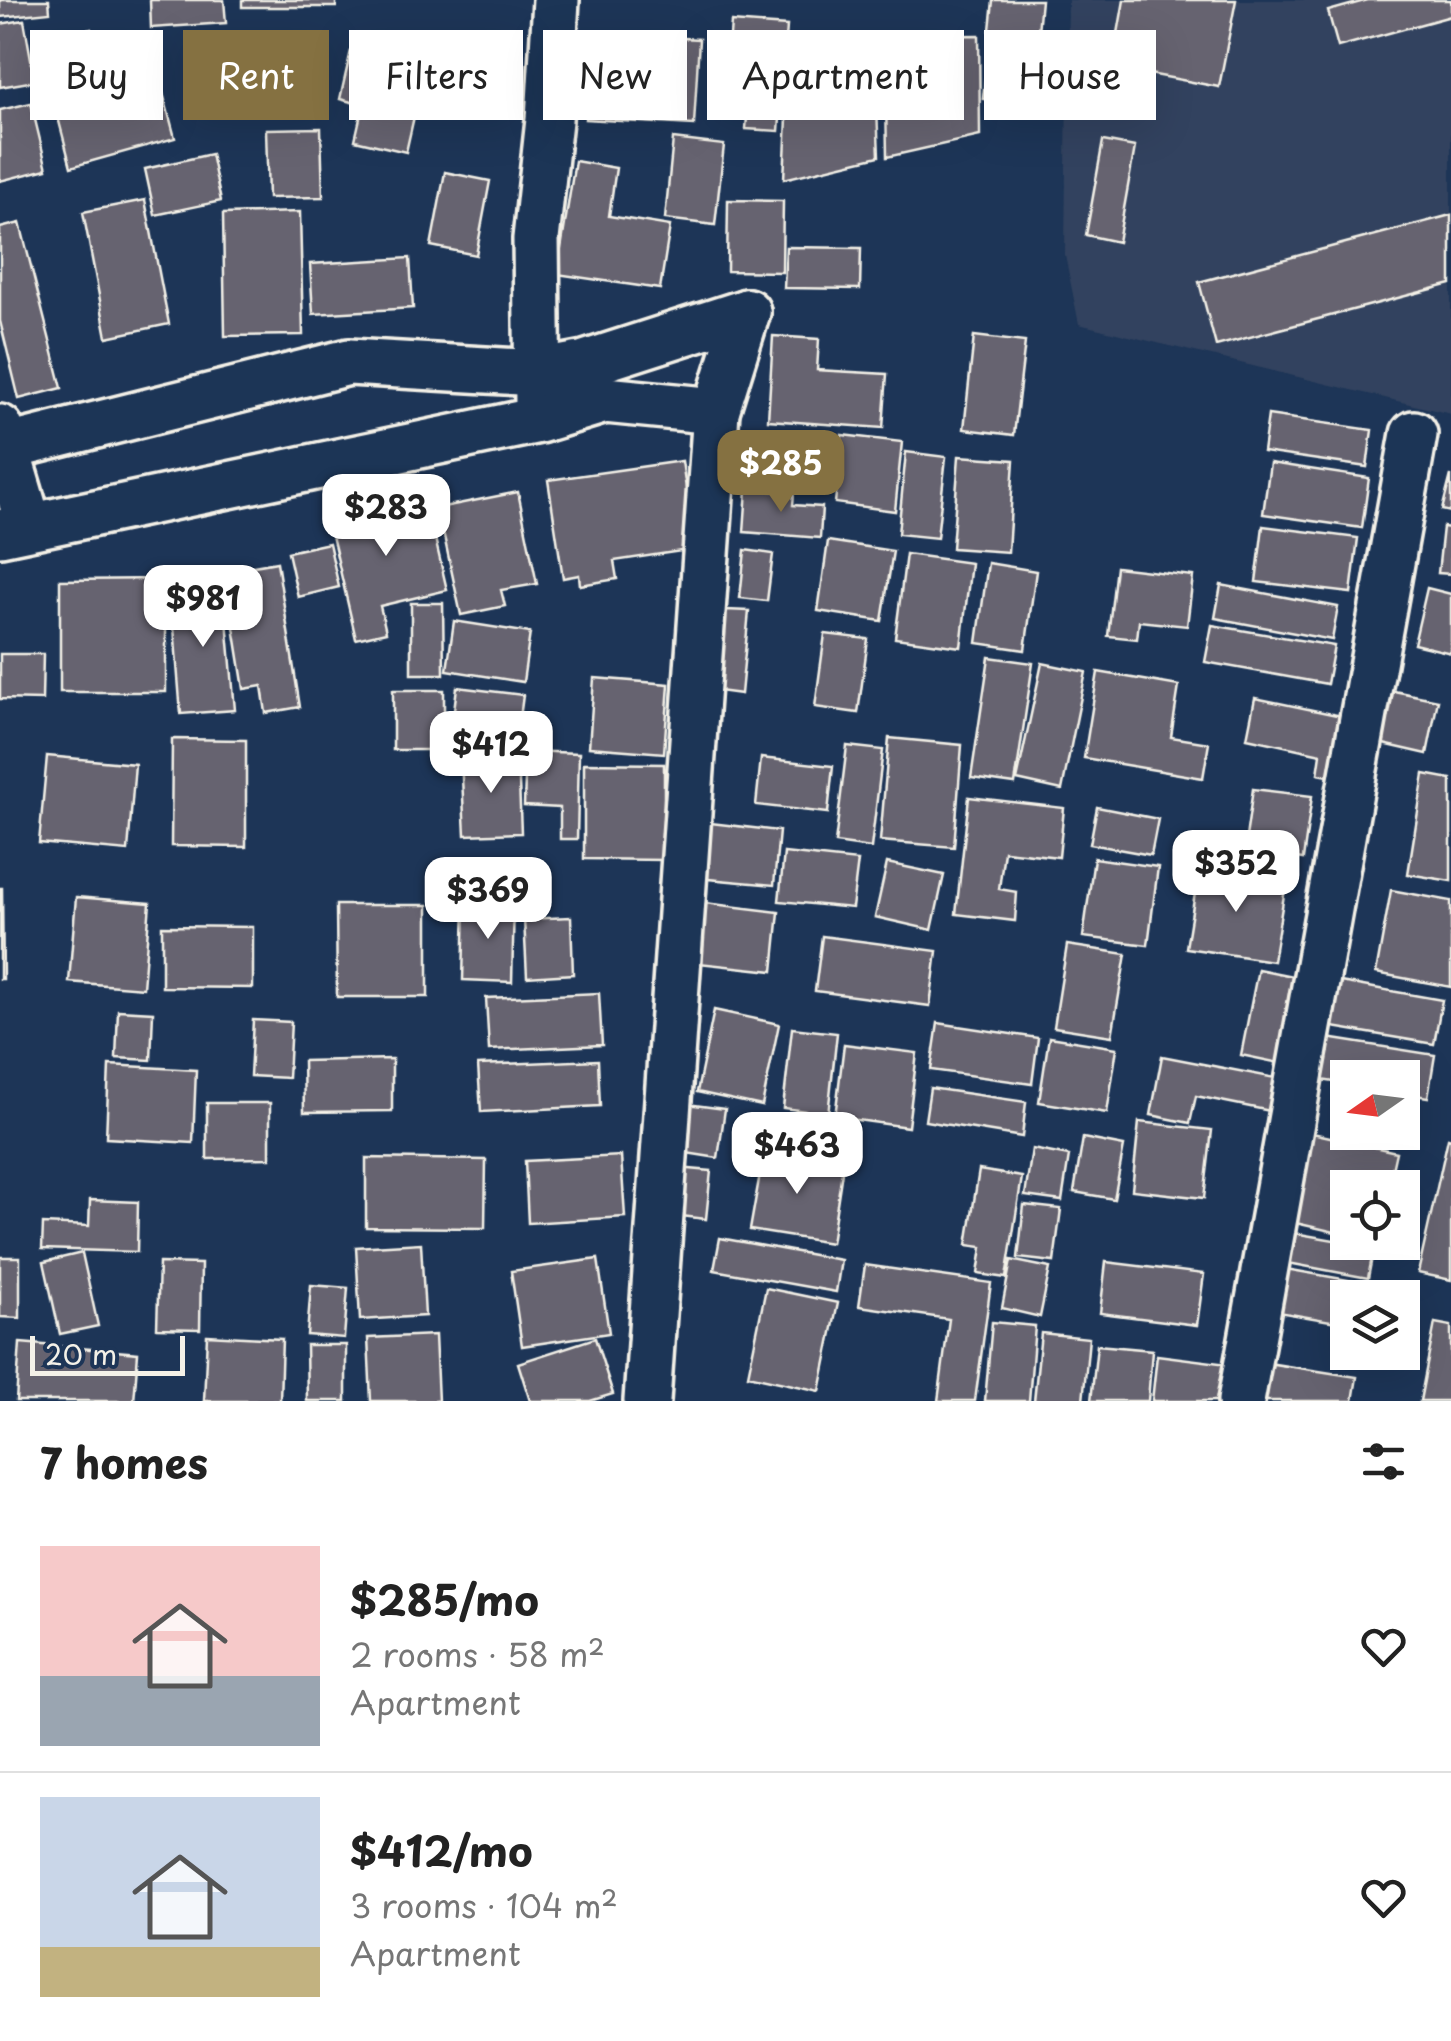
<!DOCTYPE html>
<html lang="en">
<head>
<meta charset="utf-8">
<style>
	:root { --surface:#fff; --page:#f2f2f2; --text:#222; --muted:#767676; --line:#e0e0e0; --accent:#857141 }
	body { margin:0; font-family:"Playpen Sans",sans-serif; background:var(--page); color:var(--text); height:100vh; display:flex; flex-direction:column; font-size:38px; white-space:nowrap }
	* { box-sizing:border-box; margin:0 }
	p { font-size:32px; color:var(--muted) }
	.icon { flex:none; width:55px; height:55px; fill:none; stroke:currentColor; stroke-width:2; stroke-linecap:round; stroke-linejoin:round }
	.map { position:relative; height:1401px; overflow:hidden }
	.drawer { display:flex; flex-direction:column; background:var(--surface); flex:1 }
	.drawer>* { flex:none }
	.banner { position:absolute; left:30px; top:30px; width:1392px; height:90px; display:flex; gap:20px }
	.needle { width:65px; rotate:256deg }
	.fabs { position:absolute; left:1330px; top:1060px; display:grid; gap:20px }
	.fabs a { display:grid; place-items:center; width:90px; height:90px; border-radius:0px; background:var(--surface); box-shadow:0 10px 40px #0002; font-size:50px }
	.scale { position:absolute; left:30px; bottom:25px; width:155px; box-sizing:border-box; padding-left:10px; border:5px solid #f4f1e8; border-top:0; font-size:28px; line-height:35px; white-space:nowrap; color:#f4f1e8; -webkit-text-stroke:8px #1d3557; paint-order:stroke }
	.price { position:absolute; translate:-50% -85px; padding:0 22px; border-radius:20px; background:#fff; color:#222; font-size:32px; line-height:65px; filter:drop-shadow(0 2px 5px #0008) }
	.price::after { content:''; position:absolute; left:50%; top:60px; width:30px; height:22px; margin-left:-15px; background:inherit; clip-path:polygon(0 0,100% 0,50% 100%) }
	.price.active { background:var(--accent); color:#fff }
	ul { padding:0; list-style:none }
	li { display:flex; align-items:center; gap:30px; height:250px; padding:0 40px }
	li+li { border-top:2px solid var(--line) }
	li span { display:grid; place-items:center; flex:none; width:280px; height:200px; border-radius:0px; color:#555 }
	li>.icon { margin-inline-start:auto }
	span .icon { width:120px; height:120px; fill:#fffc; stroke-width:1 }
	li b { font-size:42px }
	h2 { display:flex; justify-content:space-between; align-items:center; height:120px; padding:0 40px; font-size:42px }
	.tag { padding:0 35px; border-radius:0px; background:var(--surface); box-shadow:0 10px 40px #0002; font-size:35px; line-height:90px }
	.tag.active { background:var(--accent); color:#fff }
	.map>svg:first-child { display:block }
</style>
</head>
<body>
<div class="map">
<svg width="1451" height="1401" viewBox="0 0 1451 1401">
	<rect width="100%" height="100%" fill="#1d3557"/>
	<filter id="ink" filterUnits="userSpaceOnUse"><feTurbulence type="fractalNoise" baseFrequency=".01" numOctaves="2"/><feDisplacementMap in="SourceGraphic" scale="20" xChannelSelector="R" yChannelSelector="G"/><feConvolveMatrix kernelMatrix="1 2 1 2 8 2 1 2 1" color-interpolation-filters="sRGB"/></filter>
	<g filter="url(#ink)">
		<path fill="#33435e" d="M1068 0H1451V414L1079 324 1065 255Z"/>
		<g fill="#666370" stroke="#f4f1e8" stroke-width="2.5">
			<path d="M0 0H49L50 12 0 17Z"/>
			<path d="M150 0H224L226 23 151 28Z"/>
			<rect x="242" y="0" width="94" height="7"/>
			<path d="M993 0H1041L1031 105 983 99Z"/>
			<path d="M1124 0H1236L1219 87 1112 67Z"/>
			<path d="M1368 0H1451V16L1338 47 1328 11Z"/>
			<path d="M24 20 35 81 0 87V24Z"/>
			<path d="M731 22 787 26 779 131 746 129 750 80 727 78Z"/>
			<path d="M91 29 102 82 46 94 34 41Z"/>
			<path d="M591 33 699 39 694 125 585 119Z"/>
			<path d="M979 35 980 136 887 157 885 36Z"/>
			<path d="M353 42 427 59 406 152 355 140 363 105 340 99Z"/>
			<path d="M790 57 875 61 879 156 784 179Z"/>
			<path d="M159 78 175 138 71 167 55 106Z"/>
			<path d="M31 103 47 169 0 181V110Z"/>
			<path d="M321 128 323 197 268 198 266 129Z"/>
			<path d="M673 139 724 145 715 225 665 219Z"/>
			<path d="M1103 141 1135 147 1118 242 1086 235Z"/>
			<path d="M211 154 221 201 155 215 145 169Z"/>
			<path d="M575 161 616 168 609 216 670 226 660 289 557 274Z"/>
			<path d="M445 172 490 181 476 255 431 246Z"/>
			<path d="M145 200 169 324 107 337 83 212Z"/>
			<path d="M728 200 783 201 782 272 727 271Z"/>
			<path d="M300 212 303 335 225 336 223 214Z"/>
			<path d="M1451 215V284L1216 346 1199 282Z"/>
			<path d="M20 223 62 388 19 399 0 321V228Z"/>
			<path d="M786 247 861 248 860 289 784 288Z"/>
			<path d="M410 258 413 308 313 314 310 264Z"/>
			<path d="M773 336 819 339 817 370 887 374 883 428 768 420Z"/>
			<path d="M974 336 1025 342 1014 435 964 429Z"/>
			<path d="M1268 415 1372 430 1367 467 1263 452Z"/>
			<path d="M842 435 902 442 895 511 835 503Z"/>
			<path d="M906 452 946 457 937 538 898 534Z"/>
			<path d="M959 456 1014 460 1008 552 952 548Z"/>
			<path d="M682 461 695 549 614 561 617 579 580 585 579 575 563 578 548 480Z"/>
			<path d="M1270 463 1369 478 1362 528 1263 514Z"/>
			<path d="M1451 475V512L1442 510Z"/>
			<path d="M747 489 794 493 793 505 822 507 820 538 744 532Z"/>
			<path d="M518 492 537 584 501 590 505 606 461 615 438 508Z"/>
			<path d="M425 495 447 590 380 606 386 632 356 639 328 518Z"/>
			<path d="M1263 526 1358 538 1351 593 1256 582Z"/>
			<path d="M1443 527 1451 528V574L1438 573Z"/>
			<path d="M828 541 893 551 882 621 818 611Z"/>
			<path d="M329 543 339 587 298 597 288 552Z"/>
			<path d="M745 550 773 554 767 601 740 598Z"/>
			<path d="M906 554 971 563 961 647 895 638Z"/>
			<path d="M277 562 300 707 266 713 262 686 244 689 225 571Z"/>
			<path d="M988 563 1036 571 1025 650 977 643Z"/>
			<path d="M1116 567 1193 576 1187 626 1139 621 1137 639 1108 636Z"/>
			<path d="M166 579V692H60V580Z"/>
			<path d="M1221 585 1338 607 1332 640 1215 618Z"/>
			<path d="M224 586 235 710 181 714 171 590Z"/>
			<path d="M1427 588 1451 594V653L1414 644Z"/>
			<path d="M411 603H443L444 674H411Z"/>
			<path d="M726 610 749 611 741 694 718 691Z"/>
			<path d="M454 621 530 633 523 682 447 670Z"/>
			<path d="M1212 625 1334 646 1327 684 1205 662Z"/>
			<path d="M825 634 868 639 858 713 815 707Z"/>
			<path d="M0 654H43L42 700 0 699Z"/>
			<path d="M989 657 1033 663 1015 784 971 778Z"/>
			<path d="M1042 663 1086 672 1062 790 1017 780Z"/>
			<path d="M1098 672 1179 686 1171 737 1209 743 1203 778 1084 758Z"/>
			<path d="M594 678 669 684 664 753 589 747Z"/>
			<path d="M457 687 523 695 517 742 451 734Z"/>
			<rect x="393" y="690" width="51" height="60"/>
			<path d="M1389 690 1438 700 1427 754 1379 743Z"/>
			<path d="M1255 698 1356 719 1344 779 1318 774 1321 754 1247 738Z"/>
			<path d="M889 738 962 745 954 847 880 841Z"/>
			<path d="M172 739 246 740V847L171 846Z"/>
			<path d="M847 746 883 750 871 848 835 843Z"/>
			<path d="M526 751 579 753 577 839H560V808L524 806Z"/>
			<path d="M47 756 135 764 128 851 39 843Z"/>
			<path d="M518 756 521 833 465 835 461 759Z"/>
			<path d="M761 758 833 766 828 813 756 805Z"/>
			<path d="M584 763 664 764V860L584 859Z"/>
			<path d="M1424 774 1451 779V881L1408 874Z"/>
			<path d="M1253 789 1312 796 1303 859 1244 851Z"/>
			<path d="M969 797 1064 808 1059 857 1004 851 999 889 1017 892 1015 921 956 914Z"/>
			<path d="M1097 807 1158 819 1151 855 1090 844Z"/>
			<path d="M702 822 779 831 774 885 697 878Z"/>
			<path d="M784 853 858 861 852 908 779 901Z"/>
			<path d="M1094 858 1158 867 1148 945 1083 937Z"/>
			<path d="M887 863 944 875 932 930 875 917Z"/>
			<path d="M1199 869 1286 883 1273 961 1186 948Z"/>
			<path d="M0 888H2L3 979H0Z"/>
			<path d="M1391 890 1451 901V987L1376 973Z"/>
			<path d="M76 897 150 903 143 988 69 982Z"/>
			<path d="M465 902 514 904 512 982 463 980Z"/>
			<path d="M696 902 779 912 773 971 689 962Z"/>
			<path d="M336 905H428V997H337Z"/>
			<path d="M571 917 573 974 527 977 524 919Z"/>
			<path d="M162 926 253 927V988L162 987Z"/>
			<path d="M822 936 937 951 930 1006 815 991Z"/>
			<path d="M1067 945 1126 954 1112 1036 1054 1027Z"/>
			<path d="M1258 969 1302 978 1284 1064 1241 1055Z"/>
			<path d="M1329 980 1442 1000 1434 1044 1321 1025Z"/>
			<path d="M599 993 602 1045 489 1050 486 998Z"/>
			<path d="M118 1010 153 1012 151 1060 116 1058Z"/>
			<path d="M714 1010 779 1024 762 1106 697 1092Z"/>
			<path d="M253 1020 291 1022 288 1078 250 1076Z"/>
			<path d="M938 1023 1038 1038 1032 1084 931 1070Z"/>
			<path d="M792 1028 837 1033 828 1114 783 1108Z"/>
			<path d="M1049 1037 1117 1048 1107 1113 1039 1102Z"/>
			<path d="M1321 1037 1435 1055 1428 1097 1402 1093V1078H1348V1084L1314 1079Z"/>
			<path d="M844 1044 917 1053 908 1127 835 1117Z"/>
			<path d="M1162 1056 1286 1080 1280 1113 1196 1096 1190 1123 1151 1115Z"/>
			<path d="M392 1059V1111L304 1112 303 1061Z"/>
			<path d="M598 1060 600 1106 481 1112 478 1065Z"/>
			<path d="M109 1065 196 1070 193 1143 106 1138Z"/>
			<path d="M930 1088 1026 1102 1022 1137 925 1121Z"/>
			<path d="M207 1103H270V1158L207 1159Z"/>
			<path d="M687 1104 725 1109 718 1158 680 1152Z"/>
			<path d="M1139 1122 1212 1130 1204 1198 1132 1190Z"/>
			<path d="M1308 1132 1396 1152 1388 1188H1348V1235L1287 1221Z"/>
			<path d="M1083 1138 1124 1146 1114 1199 1074 1192Z"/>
			<path d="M1448 1138 1451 1139V1280L1418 1273Z"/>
			<path d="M1032 1149 1069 1156 1062 1201 1025 1196Z"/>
			<path d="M764 1151 843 1165 831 1243 750 1230Z"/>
			<path d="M621 1156 625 1217 528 1223 525 1161Z"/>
			<path d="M366 1158 486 1160 485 1228 366 1227Z"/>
			<path d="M678 1168 711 1171 706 1219 673 1215Z"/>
			<path d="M979 1170 1022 1177 1006 1278 978 1274 982 1247 967 1245Z"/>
			<path d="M90 1200 138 1202 137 1252 42 1249 43 1224 89 1226Z"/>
			<path d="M1024 1205 1061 1209 1054 1262 1018 1258Z"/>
			<path d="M1277 1230 1374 1247 1368 1278 1272 1260Z"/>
			<path d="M720 1238 841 1260 836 1292 714 1270Z"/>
			<path d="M421 1243 425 1316 360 1320 356 1247Z"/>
			<path d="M82 1253 98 1326 60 1334 44 1262Z"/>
			<path d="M0 1257H20V1318L0 1317Z"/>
			<path d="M598 1259 609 1333 522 1346 511 1271Z"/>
			<path d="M1011 1260 1050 1268 1040 1317 1002 1308Z"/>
			<path d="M1106 1262 1204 1274 1197 1325 1100 1313Z"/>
			<path d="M159 1263 201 1264 200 1329 157 1328Z"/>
			<path d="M865 1265 991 1283 975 1401H938L949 1319 859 1306Z"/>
			<path d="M1269 1266 1376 1285 1373 1298H1348V1324L1261 1309Z"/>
			<path d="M311 1285 348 1288 344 1338 307 1335Z"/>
			<path d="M766 1288 838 1303 820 1391 748 1375Z"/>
			<path d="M992 1322 1035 1326 1029 1401H985Z"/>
			<path d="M1435 1323 1451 1326V1401H1420Z"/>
			<path d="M1041 1333 1089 1338 1083 1401H1034Z"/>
			<path d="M207 1335 282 1339 280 1401H204Z"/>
			<path d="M435 1335 438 1401H371L368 1338Z"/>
			<path d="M595 1338 613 1394 590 1401H530L518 1363Z"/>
			<path d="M20 1343 138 1353 134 1401H16Z"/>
			<path d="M306 1345H346V1401H307Z"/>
			<path d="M1097 1345 1152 1350 1148 1401H1091Z"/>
			<path d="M1157 1355 1228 1364 1224 1401H1152Z"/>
			<path d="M1255 1361 1357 1377 1353 1401H1248Z"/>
		</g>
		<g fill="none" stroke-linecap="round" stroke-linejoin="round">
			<defs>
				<g id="minor">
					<path d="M538 403 536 239 549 120 556 0"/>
					<path d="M0 428 29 526"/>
					<path d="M0 449 349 362 537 373 585 364 747 312"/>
					<path d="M0 533 539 420 605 400 716 411"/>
					<path d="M647 1401 716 411 747 312"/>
					<path d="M1241 1401 1414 434"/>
				</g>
			</defs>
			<use href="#minor" stroke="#f4f1e8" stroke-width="52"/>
			<use href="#minor" stroke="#1d3557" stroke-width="45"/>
		</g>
	</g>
</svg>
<div class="fabs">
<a><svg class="needle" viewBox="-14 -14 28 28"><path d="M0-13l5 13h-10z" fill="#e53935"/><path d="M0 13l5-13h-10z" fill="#767676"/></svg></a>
<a><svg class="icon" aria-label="locate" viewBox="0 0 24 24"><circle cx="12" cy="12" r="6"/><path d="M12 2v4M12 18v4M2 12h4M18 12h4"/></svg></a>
<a><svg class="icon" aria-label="layers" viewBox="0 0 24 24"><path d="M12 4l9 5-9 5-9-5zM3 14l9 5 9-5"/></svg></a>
</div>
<div class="scale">20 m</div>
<b class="price active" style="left:781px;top:515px">$285</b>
<b class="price" style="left:386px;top:559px">$283</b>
<b class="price" style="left:203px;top:650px">$981</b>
<b class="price" style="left:491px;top:796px">$412</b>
<b class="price" style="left:1236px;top:915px">$352</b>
<b class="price" style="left:488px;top:942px">$369</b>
<b class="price" style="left:797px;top:1197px">$463</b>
<div class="banner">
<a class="tag">Buy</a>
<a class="tag active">Rent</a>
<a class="tag">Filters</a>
<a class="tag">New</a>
<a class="tag">Apartment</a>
<a class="tag">House</a>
</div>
</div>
<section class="drawer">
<h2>7 homes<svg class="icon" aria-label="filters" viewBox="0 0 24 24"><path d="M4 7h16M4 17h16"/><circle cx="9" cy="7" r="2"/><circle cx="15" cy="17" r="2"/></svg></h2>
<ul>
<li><span style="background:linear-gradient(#f6c9c9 65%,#9aa5b1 0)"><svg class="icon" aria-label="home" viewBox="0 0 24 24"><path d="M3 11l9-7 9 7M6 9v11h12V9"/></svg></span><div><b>$285/mo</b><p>2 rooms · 58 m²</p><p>Apartment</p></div><svg class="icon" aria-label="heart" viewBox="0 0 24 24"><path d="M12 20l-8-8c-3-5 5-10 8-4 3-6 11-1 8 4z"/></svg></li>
<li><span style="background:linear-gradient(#c9d6e8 75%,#c2b280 0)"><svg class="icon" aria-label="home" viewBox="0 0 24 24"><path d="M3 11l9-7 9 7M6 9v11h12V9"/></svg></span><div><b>$412/mo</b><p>3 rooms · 104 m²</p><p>Apartment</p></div><svg class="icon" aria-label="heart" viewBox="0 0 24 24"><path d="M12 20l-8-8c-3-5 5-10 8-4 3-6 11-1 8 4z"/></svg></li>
</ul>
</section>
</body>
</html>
